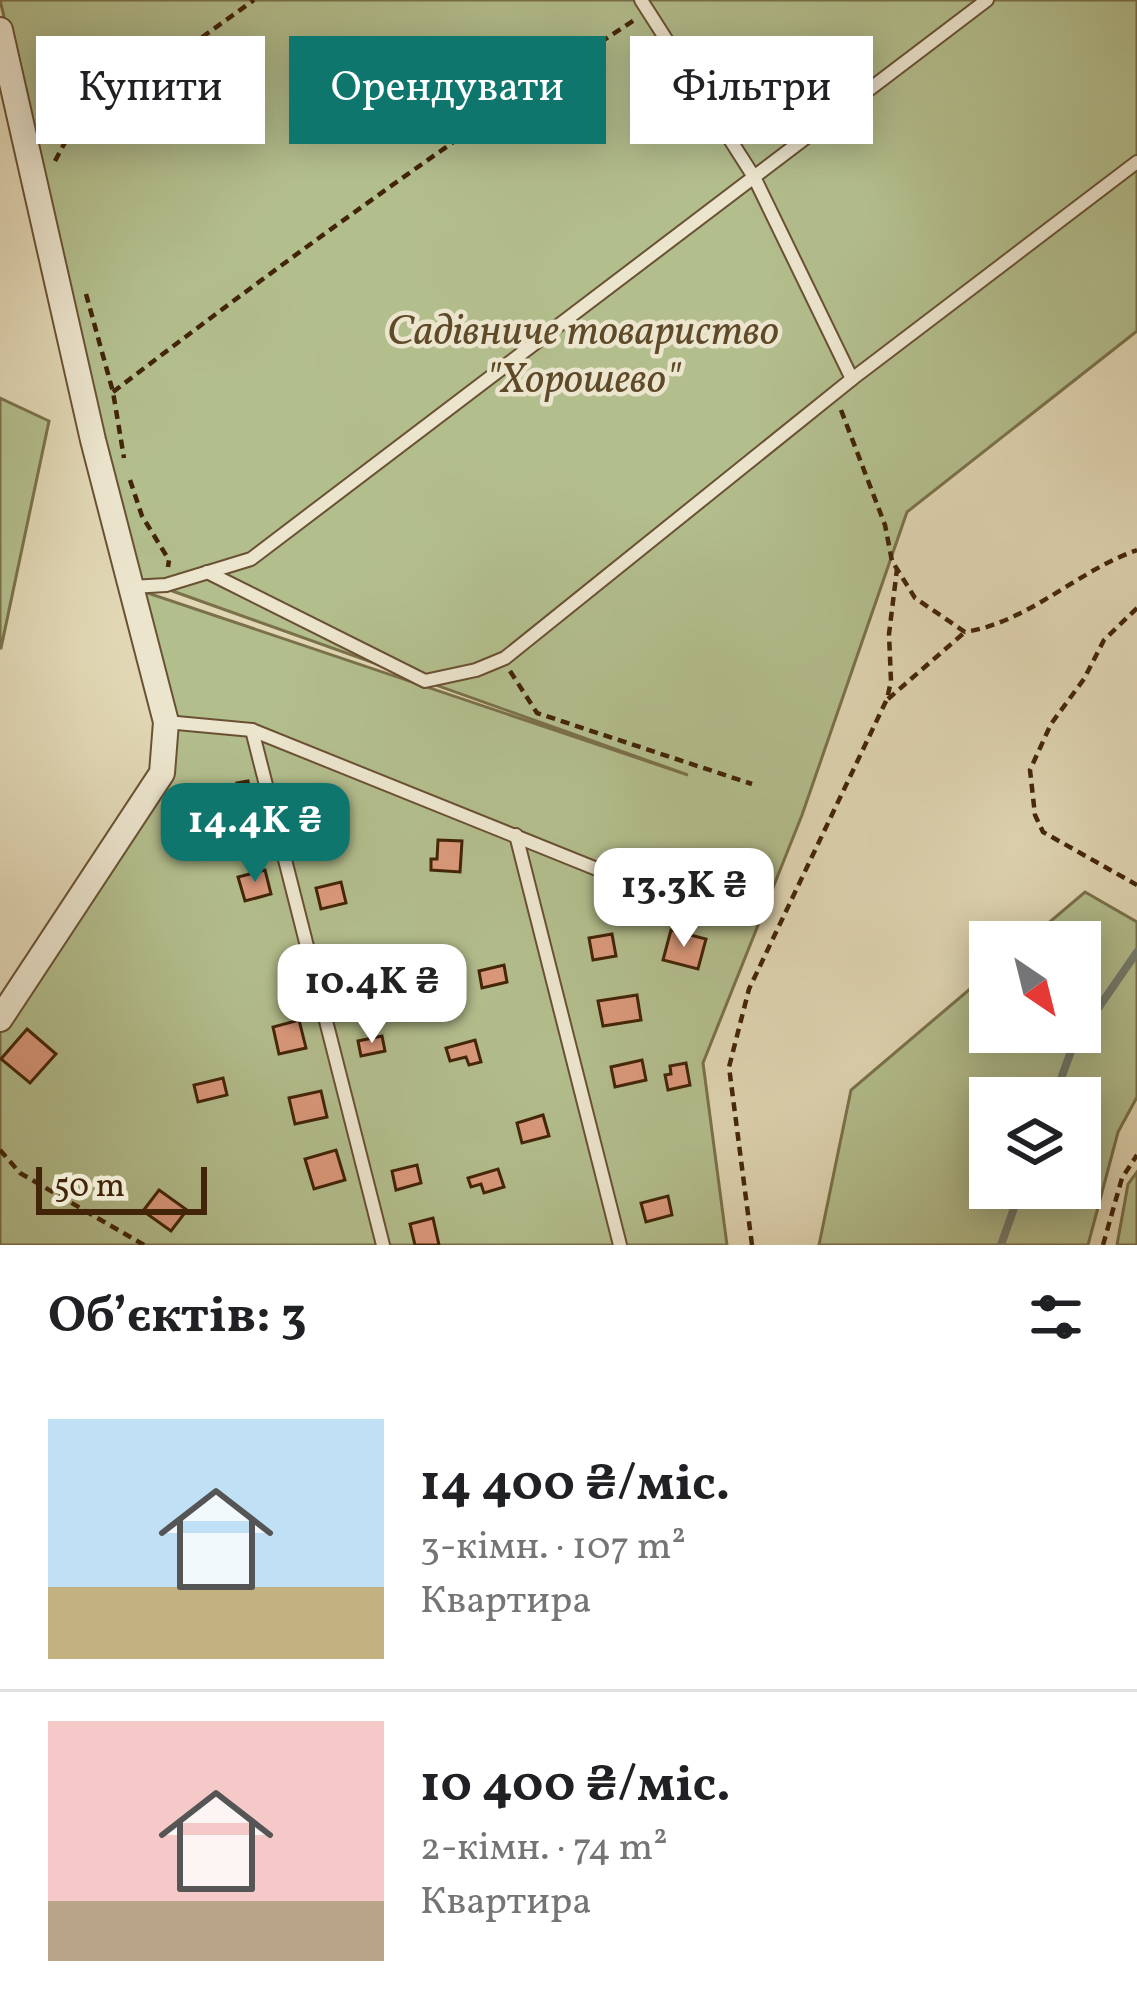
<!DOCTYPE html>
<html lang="uk">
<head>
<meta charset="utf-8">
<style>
	:root { --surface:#fff; --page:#f6f6f6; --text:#202124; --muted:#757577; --line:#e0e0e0; --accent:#0f766e }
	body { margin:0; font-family:Vollkorn,serif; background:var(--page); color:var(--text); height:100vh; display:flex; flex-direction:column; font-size:45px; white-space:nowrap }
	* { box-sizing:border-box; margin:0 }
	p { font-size:39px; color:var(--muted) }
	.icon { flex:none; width:66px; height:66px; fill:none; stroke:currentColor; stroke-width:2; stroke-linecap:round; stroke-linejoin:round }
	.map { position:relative; height:1245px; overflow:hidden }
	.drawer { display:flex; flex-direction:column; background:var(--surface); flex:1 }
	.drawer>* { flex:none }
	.top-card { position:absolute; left:36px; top:36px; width:1065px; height:108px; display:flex; gap:24px }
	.needle { width:78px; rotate:145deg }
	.fabs { position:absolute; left:969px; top:921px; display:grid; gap:24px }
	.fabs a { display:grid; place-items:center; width:132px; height:132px; border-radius:0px; background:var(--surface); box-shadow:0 6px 30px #0003; font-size:60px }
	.scale { position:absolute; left:36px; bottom:30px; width:171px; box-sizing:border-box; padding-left:12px; border:6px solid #422408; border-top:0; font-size:33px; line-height:42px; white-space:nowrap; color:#422408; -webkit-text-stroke:9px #ece5ce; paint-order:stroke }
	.price { position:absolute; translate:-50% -102px; padding:0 27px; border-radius:24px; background:#fff; color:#222; font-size:39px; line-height:78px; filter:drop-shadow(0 3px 6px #0008) }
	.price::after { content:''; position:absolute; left:50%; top:72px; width:36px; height:27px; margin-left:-18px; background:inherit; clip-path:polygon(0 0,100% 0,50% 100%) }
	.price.active { background:var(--accent); color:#fff }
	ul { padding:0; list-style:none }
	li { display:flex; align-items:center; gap:36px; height:300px; padding:0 48px }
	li+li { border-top:3px solid var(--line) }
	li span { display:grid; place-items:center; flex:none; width:336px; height:240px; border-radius:0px; color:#555 }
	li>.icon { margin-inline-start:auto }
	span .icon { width:144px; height:144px; fill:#fffc; stroke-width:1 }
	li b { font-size:51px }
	h2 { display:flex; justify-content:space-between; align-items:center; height:144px; padding:0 48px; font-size:51px }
	.tag { padding:0 42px; border-radius:0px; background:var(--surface); box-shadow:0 6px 30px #0003; font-size:42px; line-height:108px }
	.tag.active { background:var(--accent); color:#fff }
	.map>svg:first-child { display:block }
</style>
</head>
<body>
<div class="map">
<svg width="1137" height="1245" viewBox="0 0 1137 1245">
	<rect width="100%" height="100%" fill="#e1d7b4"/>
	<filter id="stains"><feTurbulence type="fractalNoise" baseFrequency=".00167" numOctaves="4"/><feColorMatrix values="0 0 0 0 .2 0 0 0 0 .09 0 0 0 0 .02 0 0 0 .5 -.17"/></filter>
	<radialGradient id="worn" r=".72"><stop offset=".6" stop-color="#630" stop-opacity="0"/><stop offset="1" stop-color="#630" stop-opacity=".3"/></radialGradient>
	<g fill="#b3be8d" stroke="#7a714a" stroke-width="3" fill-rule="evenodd">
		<path d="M0 0H1137V331L907 512 802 815 703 1063 727 1245H0V1017L162 772 166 722 130 587 688 775 136 578Z"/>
		<path d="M0 398 49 421 1 648H0Z"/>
		<path d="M1085 892 1137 922V1097L1118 1132 1088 1245H819L851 1090 990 972V1032H1080V942H1026ZM990 1098H1080V1188H990Z"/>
		<path d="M1137 1172V1245H1117L1128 1184Z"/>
	</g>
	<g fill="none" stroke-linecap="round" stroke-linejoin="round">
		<g stroke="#747d6e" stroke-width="8">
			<path d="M1054 1098 1074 1043 1137 952"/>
			<path d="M1001 1245 1021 1188"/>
		</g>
	</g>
	<g fill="#db997c" stroke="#422408" stroke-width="3">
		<path d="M248 781 255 817 245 819 237 783Z"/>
		<path d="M333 823 338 846 313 852 308 828Z"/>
		<path d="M438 840 462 841 460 872 431 870V859H437Z"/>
		<path d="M265 870 271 894 245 901 238 877Z"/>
		<path d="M341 882 346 903 321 909 316 888Z"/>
		<path d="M671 930 706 939 698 969 663 960Z"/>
		<path d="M612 934 616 956 593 960 589 938Z"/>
		<path d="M355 955 359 970 334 976 331 961Z"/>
		<path d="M504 965 507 982 482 988 479 971Z"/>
		<path d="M637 995 641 1020 603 1026 598 1001Z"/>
		<path d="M299 1020 306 1048 279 1054 273 1027Z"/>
		<path d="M27 1029 56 1054 30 1083 1 1059Z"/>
		<path d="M382 1036 385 1051 361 1056 358 1041Z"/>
		<path d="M475 1040 481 1062 469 1065 466 1057 450 1061 446 1048Z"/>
		<path d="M642 1060 646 1080 615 1087 611 1067Z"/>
		<path d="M686 1063 690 1085 668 1090 665 1075 671 1074 670 1066Z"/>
		<path d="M223 1078 227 1095 198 1102 194 1085Z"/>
		<path d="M321 1091 327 1117 295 1124 289 1098Z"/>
		<path d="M543 1115 549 1136 522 1143 517 1123Z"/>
		<path d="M336 1150 345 1180 314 1189 305 1159Z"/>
		<path d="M417 1165 421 1183 396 1190 392 1171Z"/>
		<path d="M498 1169 504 1187 484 1193 481 1184 471 1187 468 1178Z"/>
		<path d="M159 1190 187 1210 171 1231 143 1211Z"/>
		<path d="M668 1196 672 1215 646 1222 641 1203Z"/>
		<path d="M433 1218 439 1245H415L410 1224Z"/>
	</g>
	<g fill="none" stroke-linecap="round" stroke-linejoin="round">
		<defs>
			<g id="lane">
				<path d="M641 0 754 177 852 379"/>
				<path d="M207 572 425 681 476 670 505 658 852 379 1137 162"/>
				<path d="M131 587 166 585 251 559 987 0"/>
				<path d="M166 722 252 730 711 915"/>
				<path d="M252 730 383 1245"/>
				<path d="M516 835 620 1245"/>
			</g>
			<path id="street" d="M0 30 93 440 166 722 162 773 0 1019"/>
		</defs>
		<use href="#lane" stroke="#6a5133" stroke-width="16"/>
		<use href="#street" stroke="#6a5133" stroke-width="28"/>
		<g stroke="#422408" stroke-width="4.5" stroke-dasharray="9 6" stroke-linecap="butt">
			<path d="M55 161 71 131 254 0"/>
			<path d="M86 294 113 392 124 458"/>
			<path d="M113 392C284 261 456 136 636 19"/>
			<path d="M841 410 885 525 892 561 915 598 965 632C1029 622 1077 571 1137 550"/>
			<path d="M130 480 142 516 169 560 168 567"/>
			<path d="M1137 608 1104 640 1084 679 1051 724 1030 770 1035 815 1043 832 1137 885"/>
			<path d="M510 671 537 713 752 784"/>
			<path d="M888 699 965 632"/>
			<path d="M0 1150 20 1173 144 1245"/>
			<path d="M752 1245 729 1067 749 989 887 699 891 681 889 634 897 569"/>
			<path d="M1103 1245 1122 1178 1137 1155"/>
		</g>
		<use href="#lane" stroke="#ece5ce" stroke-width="12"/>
		<use href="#street" stroke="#ece5ce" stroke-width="24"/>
	</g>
	<g text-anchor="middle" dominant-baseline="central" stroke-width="9" stroke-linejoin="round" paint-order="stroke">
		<g font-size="42" font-style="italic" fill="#5e4a29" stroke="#ece5ce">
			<text x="583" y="333">Садівниче товариство<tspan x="583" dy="48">"Хорошево"</tspan></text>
		</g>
	</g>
	<rect width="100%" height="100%" filter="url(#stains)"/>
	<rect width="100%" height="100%" fill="url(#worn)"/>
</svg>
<div class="fabs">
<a><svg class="needle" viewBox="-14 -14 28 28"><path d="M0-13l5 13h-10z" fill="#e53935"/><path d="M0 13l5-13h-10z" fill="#757577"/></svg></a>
<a><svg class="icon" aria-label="layers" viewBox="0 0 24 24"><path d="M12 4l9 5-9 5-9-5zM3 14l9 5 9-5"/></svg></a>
</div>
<div class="scale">50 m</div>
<b class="price active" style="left:255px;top:885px">14.4K ₴</b>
<b class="price" style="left:684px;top:950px">13.3K ₴</b>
<b class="price" style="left:372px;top:1046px">10.4K ₴</b>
<div class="top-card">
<a class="tag">Купити</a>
<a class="tag active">Орендувати</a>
<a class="tag">Фільтри</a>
</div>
</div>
<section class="drawer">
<h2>Об’єктів: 3<svg class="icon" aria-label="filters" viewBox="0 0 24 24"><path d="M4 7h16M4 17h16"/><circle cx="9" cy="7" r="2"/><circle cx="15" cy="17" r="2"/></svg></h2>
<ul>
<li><span style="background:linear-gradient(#bfe0f5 70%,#c2b280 0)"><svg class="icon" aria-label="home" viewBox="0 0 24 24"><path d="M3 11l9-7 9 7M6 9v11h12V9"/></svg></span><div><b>14 400 ₴/міс.</b><p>3-кімн. · 107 m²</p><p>Квартира</p></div></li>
<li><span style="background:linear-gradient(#f6c9c9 75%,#b9a48a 0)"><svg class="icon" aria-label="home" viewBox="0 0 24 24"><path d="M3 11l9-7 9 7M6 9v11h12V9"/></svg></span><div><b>10 400 ₴/міс.</b><p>2-кімн. · 74 m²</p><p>Квартира</p></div></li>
</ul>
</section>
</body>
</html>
